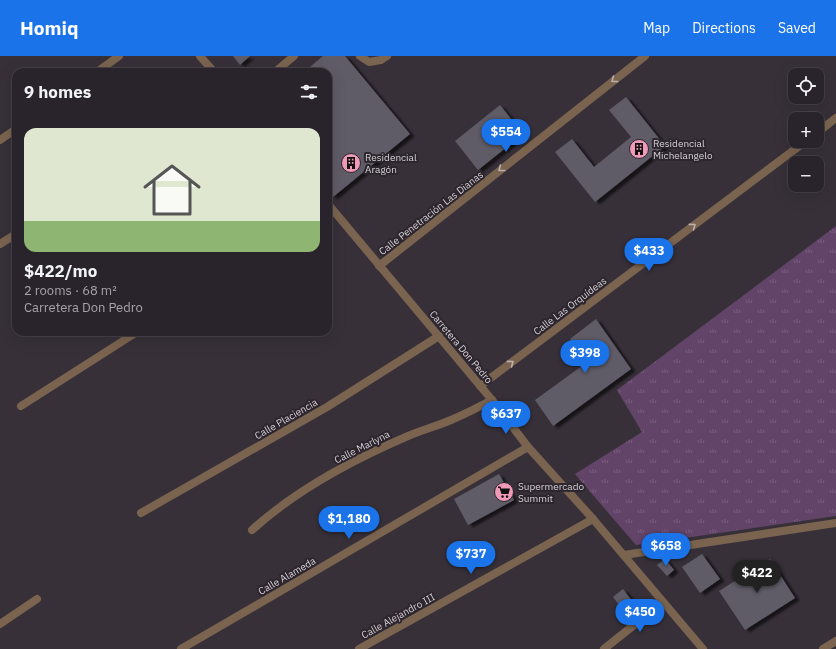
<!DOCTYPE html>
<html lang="en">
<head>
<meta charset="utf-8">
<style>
	:root { --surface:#29242b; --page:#353037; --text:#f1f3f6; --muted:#a5a4a9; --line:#454147; --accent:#1a73e8 }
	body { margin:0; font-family:"IBM Plex Sans",sans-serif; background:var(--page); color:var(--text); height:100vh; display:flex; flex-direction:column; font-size:15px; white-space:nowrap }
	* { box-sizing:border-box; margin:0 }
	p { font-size:13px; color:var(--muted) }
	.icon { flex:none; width:22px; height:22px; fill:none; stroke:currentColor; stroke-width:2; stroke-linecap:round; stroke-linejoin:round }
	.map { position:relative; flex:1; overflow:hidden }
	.details { position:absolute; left:12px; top:12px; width:320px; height:268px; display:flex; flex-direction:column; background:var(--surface); border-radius:12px; box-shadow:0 4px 16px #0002,0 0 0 1px var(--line) }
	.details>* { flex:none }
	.tools { position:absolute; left:788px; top:12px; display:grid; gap:8px }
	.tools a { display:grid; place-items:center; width:36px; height:36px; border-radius:8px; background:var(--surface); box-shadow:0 4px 16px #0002,0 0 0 1px var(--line); font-size:20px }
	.price { position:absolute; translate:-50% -34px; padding:0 9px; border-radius:14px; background:var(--accent); color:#fff; font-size:13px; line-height:26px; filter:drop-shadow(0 1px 2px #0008) }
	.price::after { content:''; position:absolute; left:50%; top:24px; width:12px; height:9px; margin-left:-6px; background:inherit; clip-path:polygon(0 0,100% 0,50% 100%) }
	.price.selected { background:#222; color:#fff }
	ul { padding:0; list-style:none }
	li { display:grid; align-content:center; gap:8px; height:212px; padding:0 12px }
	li+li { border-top:1px solid var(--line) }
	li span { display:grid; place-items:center; height:124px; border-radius:12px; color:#555 }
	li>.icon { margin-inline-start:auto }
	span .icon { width:72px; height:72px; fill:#fffc; stroke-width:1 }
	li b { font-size:17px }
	h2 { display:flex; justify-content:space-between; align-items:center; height:48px; padding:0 12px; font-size:17px }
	header { display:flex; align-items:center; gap:24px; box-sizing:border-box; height:56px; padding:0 20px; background:var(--accent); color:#fff }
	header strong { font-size:19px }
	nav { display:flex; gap:22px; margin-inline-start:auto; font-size:14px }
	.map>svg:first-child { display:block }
</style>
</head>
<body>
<header>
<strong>Homiq</strong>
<nav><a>Map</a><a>Directions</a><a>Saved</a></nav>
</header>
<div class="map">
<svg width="836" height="593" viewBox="0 0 836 593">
	<defs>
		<pattern id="grass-tufts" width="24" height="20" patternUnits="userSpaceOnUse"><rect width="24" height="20" fill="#634469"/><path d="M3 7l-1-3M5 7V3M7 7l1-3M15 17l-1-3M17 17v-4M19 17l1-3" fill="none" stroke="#785e7e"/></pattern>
		<filter id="shadow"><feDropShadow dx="4.5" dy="2.5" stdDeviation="1" flood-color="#0009"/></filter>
	</defs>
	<rect width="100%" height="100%" fill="#373039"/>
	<path fill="url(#grass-tufts)" d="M836 170V460L636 489 575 418 642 376 617 334Z"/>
	<g fill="#5e5c68" filter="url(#shadow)">
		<path d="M233 0H250L240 9Z"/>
		<path d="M323 0H345L410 78 333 141 328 136V16H304Z"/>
		<path d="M626 41 665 90 595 146 555 96 572 83 594 111 631 81 609 54Z"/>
		<path d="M500 49 523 78 478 114 455 85Z"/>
		<path d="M596 263 631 313 553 370 535 344 586 307 570 283Z"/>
		<path d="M499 418 514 444 468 469 454 443Z"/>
		<path d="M702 498 720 523 700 537 682 511Z"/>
		<path d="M665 503 674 514 667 520 657 509Z"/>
		<path d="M770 503 795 542 745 574 719 535Z"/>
		<path d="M623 533 638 553 628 561 613 541Z"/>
	</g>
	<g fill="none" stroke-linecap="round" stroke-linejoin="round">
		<path stroke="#7a644f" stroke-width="8" d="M823 593 836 585"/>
		<g stroke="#7a644f" stroke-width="8">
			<path d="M360 0 369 6 381 4 387 0"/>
			<path d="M97 16 119 0"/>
			<path d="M275 16 294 0"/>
			<path d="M817 77 836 62"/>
			<path d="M0 84 16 73"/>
			<path d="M0 188 16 178"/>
			<path d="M379 210 645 0"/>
			<path d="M480 330 806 85"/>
			<path d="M21 350 137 276"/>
			<path d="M141 457 327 351 439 280"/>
			<path d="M252 474C297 433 352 404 408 380 422 374 437 370 451 364 465 358 479 351 492 344"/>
			<path d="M624 499 836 467"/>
			<path d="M0 568 37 543"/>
			<path d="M181 593 528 391"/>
			<path d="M359 593 593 463"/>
			<path d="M604 593 663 546"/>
		</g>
		<g stroke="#7a644f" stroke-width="8">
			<path d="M200 0 214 16"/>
			<path d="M328 148 492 344 528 391 593 463 703 593"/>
		</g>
	</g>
	<defs><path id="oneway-chevron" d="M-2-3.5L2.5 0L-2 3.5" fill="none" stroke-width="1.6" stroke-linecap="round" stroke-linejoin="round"/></defs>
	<g stroke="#bab0ae">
		<use href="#oneway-chevron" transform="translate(614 24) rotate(142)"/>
		<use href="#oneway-chevron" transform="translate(501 113) rotate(142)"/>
		<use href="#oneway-chevron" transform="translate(693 170) rotate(-37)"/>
		<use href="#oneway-chevron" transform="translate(511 307) rotate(-37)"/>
	</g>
	<defs>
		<symbol id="building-disc" viewBox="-11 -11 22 22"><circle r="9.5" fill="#f09ab7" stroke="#2d262e"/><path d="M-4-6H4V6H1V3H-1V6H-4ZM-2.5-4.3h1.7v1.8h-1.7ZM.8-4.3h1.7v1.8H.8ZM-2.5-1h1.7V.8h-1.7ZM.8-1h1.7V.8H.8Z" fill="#111"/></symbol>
		<symbol id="supermarket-disc" viewBox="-11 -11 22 22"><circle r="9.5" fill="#f09ab7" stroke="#2d262e"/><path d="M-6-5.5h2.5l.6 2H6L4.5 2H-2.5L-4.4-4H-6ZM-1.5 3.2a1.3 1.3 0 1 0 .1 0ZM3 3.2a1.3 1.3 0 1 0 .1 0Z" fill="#111"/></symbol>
	</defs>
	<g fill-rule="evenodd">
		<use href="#building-disc" x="628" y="82" width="22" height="22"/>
		<use href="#building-disc" x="340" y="96" width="22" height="22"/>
		<use href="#supermarket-disc" x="493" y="425" width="22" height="22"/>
	</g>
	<g text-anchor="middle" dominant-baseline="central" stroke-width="4" stroke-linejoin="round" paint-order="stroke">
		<g font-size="10" fill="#d5d0d6" stroke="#2d262e" text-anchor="start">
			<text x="653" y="87">Residencial<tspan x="653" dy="12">Michelangelo</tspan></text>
			<text x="365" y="101">Residencial<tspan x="365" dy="12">Aragón</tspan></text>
			<text x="518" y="430">Supermercado<tspan x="518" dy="12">Summit</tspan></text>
		</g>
		<g font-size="10" fill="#d5d0d6" stroke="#2d262e">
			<text transform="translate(431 157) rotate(-38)">Calle Penetración Las Dianas</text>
			<text transform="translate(570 250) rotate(-37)">Calle Las Orquídeas</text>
			<text transform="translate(461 291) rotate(50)">Carretera Don Pedro</text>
			<text transform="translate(286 363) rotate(-30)">Calle Placiencia</text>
			<text transform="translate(362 391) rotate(-27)">Calle Marlyna</text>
			<text transform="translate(287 520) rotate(-30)">Calle Alameda</text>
			<text transform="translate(398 560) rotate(-29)">Calle Alejandro III</text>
		</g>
	</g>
</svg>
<div class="tools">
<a><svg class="icon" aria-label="locate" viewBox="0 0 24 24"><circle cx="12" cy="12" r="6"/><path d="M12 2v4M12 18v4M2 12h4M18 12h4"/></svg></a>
<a>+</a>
<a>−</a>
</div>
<b class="price" style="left:506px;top:97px">$554</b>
<b class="price" style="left:649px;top:216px">$433</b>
<b class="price" style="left:585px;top:318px">$398</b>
<b class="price" style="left:506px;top:379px">$637</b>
<b class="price" style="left:349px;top:484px">$1,180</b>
<b class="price" style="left:666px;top:511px">$658</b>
<b class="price" style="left:471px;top:519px">$737</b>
<b class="price selected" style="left:757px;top:538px">$422</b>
<b class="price" style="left:640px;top:577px">$450</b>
<section class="details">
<h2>9 homes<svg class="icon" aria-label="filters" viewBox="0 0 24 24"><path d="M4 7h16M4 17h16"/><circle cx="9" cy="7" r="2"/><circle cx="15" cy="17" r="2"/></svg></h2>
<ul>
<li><span style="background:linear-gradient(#dfe7d0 75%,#8fb573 0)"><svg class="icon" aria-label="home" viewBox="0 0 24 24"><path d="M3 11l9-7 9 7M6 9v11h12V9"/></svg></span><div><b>$422/mo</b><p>2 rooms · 68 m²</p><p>Carretera Don Pedro</p></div></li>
</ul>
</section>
</div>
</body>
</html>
